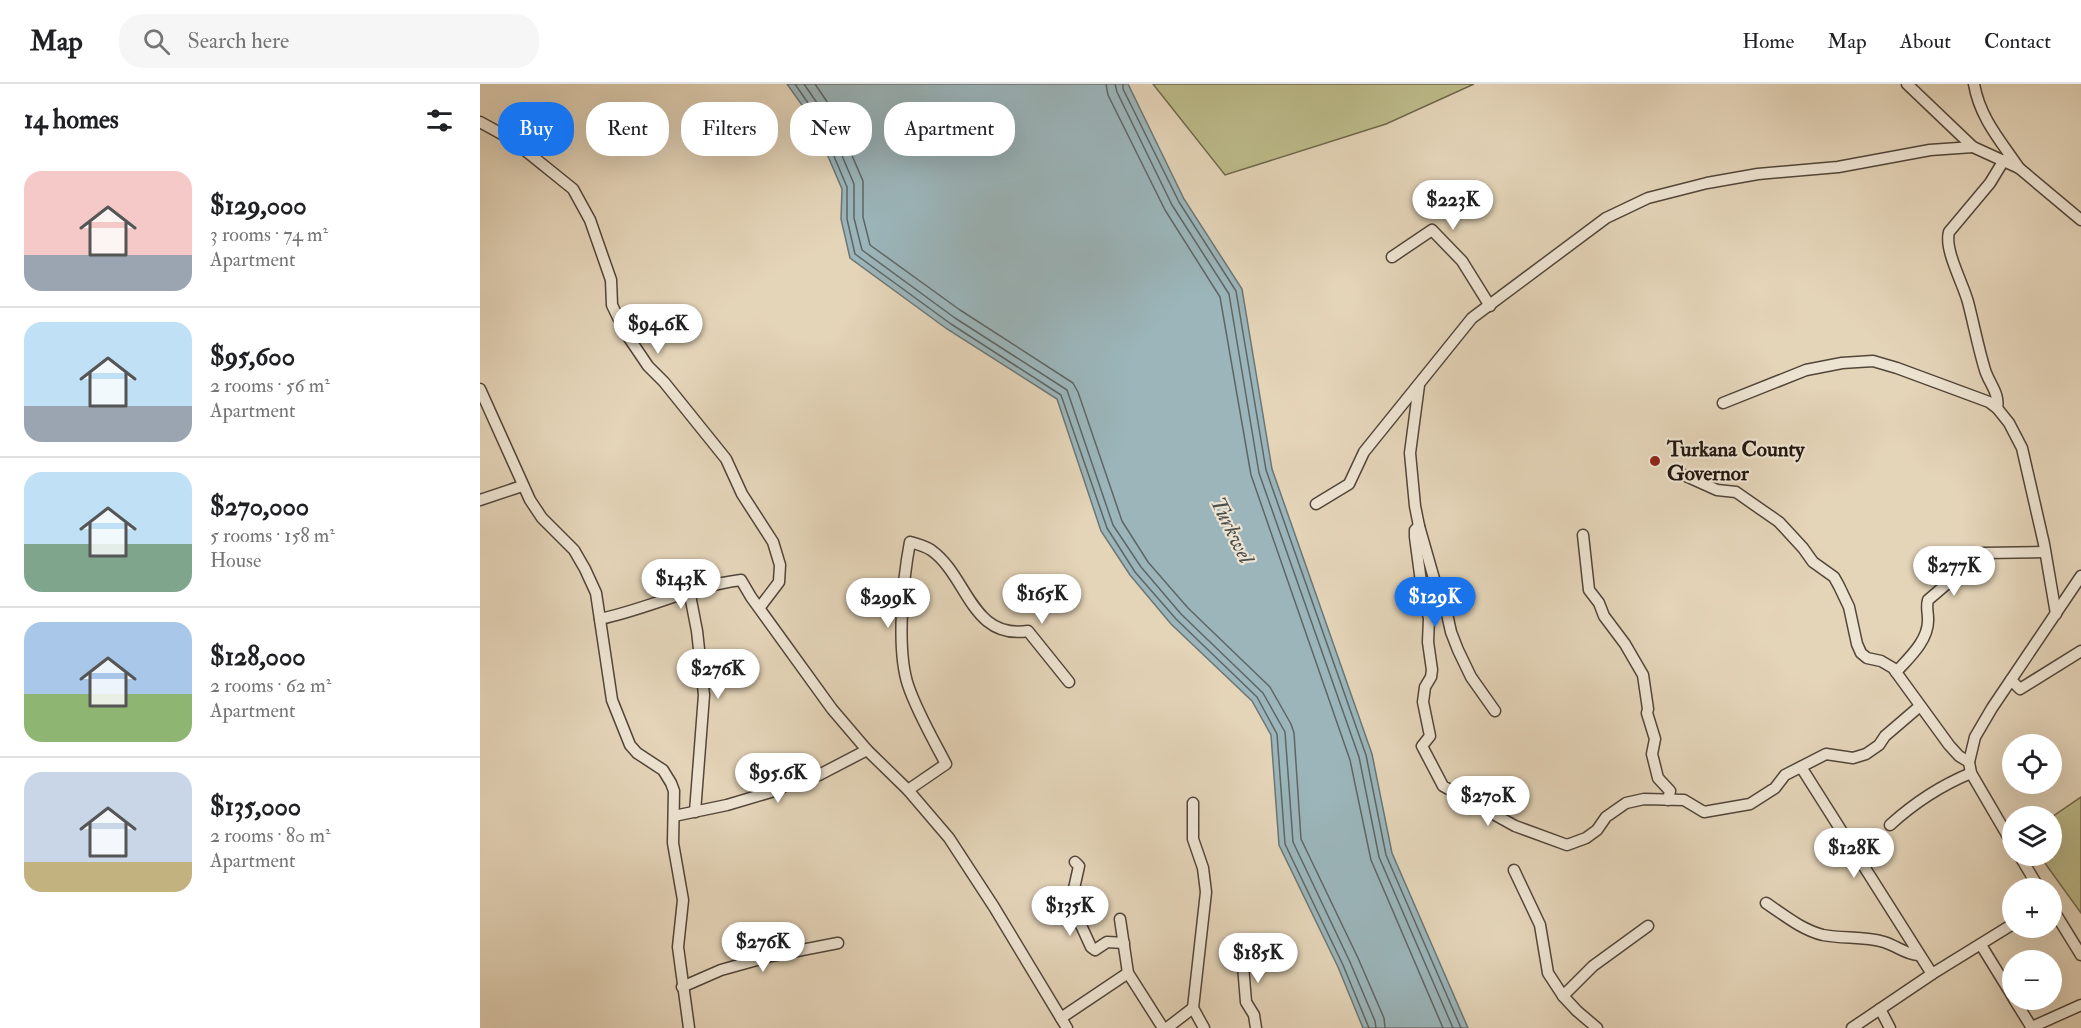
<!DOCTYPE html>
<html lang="en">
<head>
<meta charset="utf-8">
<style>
	:root { --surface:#fff; --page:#f6f6f6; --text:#202124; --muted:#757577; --line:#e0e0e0; --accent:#1a73e8 }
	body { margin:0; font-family:"IM FELL Double Pica",serif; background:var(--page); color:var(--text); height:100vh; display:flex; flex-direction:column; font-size:22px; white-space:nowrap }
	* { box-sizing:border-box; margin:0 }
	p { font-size:20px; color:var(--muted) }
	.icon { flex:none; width:33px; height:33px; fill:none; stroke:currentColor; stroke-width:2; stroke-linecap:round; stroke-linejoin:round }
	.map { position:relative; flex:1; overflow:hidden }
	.details { display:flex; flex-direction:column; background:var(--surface); width:480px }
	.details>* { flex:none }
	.hud { position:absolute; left:18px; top:18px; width:570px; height:54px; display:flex; gap:12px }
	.tools { position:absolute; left:1522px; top:650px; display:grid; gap:12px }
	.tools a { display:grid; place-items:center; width:60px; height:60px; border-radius:50%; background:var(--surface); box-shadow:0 6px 24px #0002; font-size:30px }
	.price { position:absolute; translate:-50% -51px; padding:0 14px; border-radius:21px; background:#fff; color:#222; font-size:20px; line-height:39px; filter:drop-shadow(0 2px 3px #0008) }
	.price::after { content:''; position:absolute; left:50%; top:36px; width:18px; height:14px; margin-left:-9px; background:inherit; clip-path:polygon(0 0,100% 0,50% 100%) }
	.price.selected { background:var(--accent); color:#fff }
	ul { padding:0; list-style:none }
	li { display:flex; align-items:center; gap:18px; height:150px; padding:0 24px }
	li+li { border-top:2px solid var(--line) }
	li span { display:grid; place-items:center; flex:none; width:168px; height:120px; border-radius:18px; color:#555 }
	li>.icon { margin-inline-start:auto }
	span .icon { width:72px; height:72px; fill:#fffc; stroke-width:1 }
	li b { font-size:26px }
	h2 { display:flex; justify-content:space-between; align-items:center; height:72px; padding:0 24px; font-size:26px }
	.tag { padding:0 21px; border-radius:24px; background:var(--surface); box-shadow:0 6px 24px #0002; font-size:21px; line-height:54px }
	.tag.selected { background:var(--accent); color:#fff }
	header { display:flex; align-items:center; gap:36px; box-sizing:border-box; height:84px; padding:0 30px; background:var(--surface); border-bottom:2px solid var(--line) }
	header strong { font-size:28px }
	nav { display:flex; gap:33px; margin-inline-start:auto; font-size:21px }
	.search { width:420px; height:54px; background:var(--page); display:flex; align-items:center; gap:15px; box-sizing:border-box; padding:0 21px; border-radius:24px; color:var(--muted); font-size:22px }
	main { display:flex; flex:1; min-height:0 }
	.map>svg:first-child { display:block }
</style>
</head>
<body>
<header>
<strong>Map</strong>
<div class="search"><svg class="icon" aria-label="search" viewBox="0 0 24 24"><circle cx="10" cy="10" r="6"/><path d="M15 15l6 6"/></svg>Search here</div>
<nav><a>Home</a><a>Map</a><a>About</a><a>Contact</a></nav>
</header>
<main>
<section class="details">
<h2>14 homes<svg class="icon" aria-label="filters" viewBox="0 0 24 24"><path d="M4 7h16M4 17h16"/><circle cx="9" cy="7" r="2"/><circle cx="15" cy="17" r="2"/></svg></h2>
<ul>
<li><span style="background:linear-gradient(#f6c9c9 70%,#9aa5b1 0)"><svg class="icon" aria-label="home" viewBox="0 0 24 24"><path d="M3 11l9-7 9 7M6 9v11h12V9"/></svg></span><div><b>$129,000</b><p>3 rooms · 74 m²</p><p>Apartment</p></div></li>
<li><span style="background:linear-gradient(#bfe0f5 70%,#9aa5b1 0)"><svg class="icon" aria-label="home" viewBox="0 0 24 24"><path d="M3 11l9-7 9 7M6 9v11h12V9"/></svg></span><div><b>$95,600</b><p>2 rooms · 56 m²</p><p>Apartment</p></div></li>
<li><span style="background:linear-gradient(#bfe0f5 60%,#7fa58c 0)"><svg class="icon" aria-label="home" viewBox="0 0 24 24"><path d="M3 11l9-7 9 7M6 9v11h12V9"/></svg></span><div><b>$270,000</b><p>5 rooms · 158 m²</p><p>House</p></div></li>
<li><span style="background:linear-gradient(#a9c7e8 60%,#8fb573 0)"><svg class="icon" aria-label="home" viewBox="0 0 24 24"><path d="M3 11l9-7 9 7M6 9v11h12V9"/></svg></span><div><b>$128,000</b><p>2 rooms · 62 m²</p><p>Apartment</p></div></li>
<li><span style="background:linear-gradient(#c9d6e8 75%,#c2b280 0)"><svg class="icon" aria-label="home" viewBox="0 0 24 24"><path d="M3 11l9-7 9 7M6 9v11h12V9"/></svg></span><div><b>$135,000</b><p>2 rooms · 80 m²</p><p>Apartment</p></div></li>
</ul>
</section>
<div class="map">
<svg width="1601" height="944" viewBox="0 0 1601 944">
	<rect width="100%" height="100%" fill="#e4d4b8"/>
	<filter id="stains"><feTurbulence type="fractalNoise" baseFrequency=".00333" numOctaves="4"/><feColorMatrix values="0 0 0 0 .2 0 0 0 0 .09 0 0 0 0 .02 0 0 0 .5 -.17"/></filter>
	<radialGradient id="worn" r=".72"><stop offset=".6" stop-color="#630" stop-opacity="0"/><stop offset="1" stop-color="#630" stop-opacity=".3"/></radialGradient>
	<g fill="#bcba89" stroke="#6f684c" stroke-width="1.5">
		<path d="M673 0H994L906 40 745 91Z"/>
		<path d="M1601 713V829L1559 771H1572V733Z"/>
	</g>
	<path fill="#9bb5ba" stroke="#6b7676" stroke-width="1.5" d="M307 0H648L704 115 762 205 792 385 892 670 912 769 988 944H883L858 883 799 761 791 651 772 617 691 540 650 491 621 447 577 315 467 245 370 174 361 135 362 105 332 35Z"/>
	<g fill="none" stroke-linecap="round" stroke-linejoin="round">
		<g stroke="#5e6665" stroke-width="1.5">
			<path d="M315 0 337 32 367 103V135L375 170 471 240 581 311 627 444 655 488 696 535 777 613 797 650 805 760 863 881 889 944"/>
			<path d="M324 0 344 29 374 100V134L382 166 475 234 587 306 633 441 661 483 701 530 783 609 805 648 813 758 870 878 895 937 896 944"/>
			<path d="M335 0 352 25 383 97V133L390 161 480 226 593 299 598 308 642 437 668 478 708 524 790 603 811 640 814 649 821 755 878 874 904 934 905 944"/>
			<path d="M626 0 628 11 685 126 740 213 771 391 870 676 891 776 963 944"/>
			<path d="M635 0 637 8 692 121 749 210 779 389 879 673 899 773 973 944"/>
			<path d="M643 0V5L699 118 756 207 786 386 886 671 906 771 981 944"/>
		</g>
		<defs>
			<g id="minor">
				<path d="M1427 0 1493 63 1539 84 1601 136"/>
				<path d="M1494 0C1500 34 1520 56 1539 84"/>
				<path d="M0 38 31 55 93 105 110 136 131 196 132 221 145 248 168 282 184 298 246 375 262 410 293 458 300 481 299 498 280 523"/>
				<path d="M912 173 952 146 982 177 1010 222"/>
				<path d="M939 301 930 369 935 422 939 442 955 498 963 512 971 548 978 566 991 593 1015 627"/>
				<path d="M0 305 50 416 62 434 94 466 105 485 116 509 132 616 150 661 157 669 183 686 191 699 194 707 193 759 203 816 198 863 209 944"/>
				<path d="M1243 319 1326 286 1362 279 1393 277 1417 284 1509 318 1517 324 1529 339 1542 364 1564 460 1576 530"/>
				<path d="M1517 324C1520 310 1509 299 1505 286 1498 263 1494 241 1488 218 1483 199 1464 166 1469 148L1510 99 1524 76"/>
				<path d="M1197 388 1237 406 1256 408 1299 438 1323 464 1333 478 1354 493 1359 502 1369 523 1377 560 1381 569 1387 574 1401 577 1413 584 1469 661 1479 672 1489 678"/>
				<path d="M0 416 42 402"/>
				<path d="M836 420 869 400 884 368 992 234 1126 134 1168 114 1227 99 1278 90 1358 83 1450 66 1493 63"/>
				<path d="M939 442 935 446V453L943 513 949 534 948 558 952 586 951 593 945 603 943 618 950 652 942 662 963 702 1035 742 1087 761 1106 754 1117 746 1126 733 1146 719 1164 715 1204 716 1224 728 1270 720 1295 704 1305 691 1346 670 1373 674 1386 670 1399 661 1405 652 1440 622"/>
				<path d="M1103 451 1109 506 1119 519 1124 532 1145 560 1163 591 1168 625 1167 629 1175 655 1172 670 1178 694 1190 707 1188 716"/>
				<path d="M209 506 217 547 224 611 215 728"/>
				<path d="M120 535C168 525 212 502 261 496L271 513 352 625 387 666 428 706 469 754 514 823 587 944"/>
				<path d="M1416 588C1429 574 1449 556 1448 535 1448 528 1446 523 1448 516L1503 469 1565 468"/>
				<path d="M1531 596 1540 605 1601 567"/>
				<path d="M1321 683 1452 890"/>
				<path d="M428 706 466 680C453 655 437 628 428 601 416 565 423 495 430 458 437 460 445 462 451 466 488 492 491 556 548 547L589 598"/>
				<path d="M713 719V755L723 784 726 808 713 924 724 944"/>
				<path d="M194 732 247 721 291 708 321 695 339 691 387 666"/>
				<path d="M1410 741C1433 720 1462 701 1491 689"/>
				<path d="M1533 761 1491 689 1489 678 1495 653 1512 624 1601 492"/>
				<path d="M1539 771 1559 804"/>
				<path d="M595 778 599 782 593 809 594 826 611 863 615 866 627 858 644 859"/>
				<path d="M1034 786 1060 841 1068 889 1083 912 1097 927 1117 944"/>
				<path d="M1286 819C1304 831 1322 846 1343 851 1363 855 1384 852 1404 858 1417 862 1425 870 1438 871"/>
				<path d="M1572 824 1601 871"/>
				<path d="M640 835 648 889 683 944"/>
				<path d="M761 857 766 918 774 931 776 944"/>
				<path d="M1501 861 1533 913"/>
				<path d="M202 903 241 886 291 872 358 859"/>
				<path d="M1083 912 1113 882 1168 842"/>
				<path d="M1534 915 1552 944"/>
				<path d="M1400 925 1410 944"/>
				<path d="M581 934 648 889"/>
				<path d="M1552 943 1601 921"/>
				<path d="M687 944 713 924"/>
				<path d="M1372 944 1452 890 1533 840"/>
			</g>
		</defs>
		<use href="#minor" stroke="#52463a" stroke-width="13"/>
		<use href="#minor" stroke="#ede3d1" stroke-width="10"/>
	</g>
	<circle fill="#8f2418" stroke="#ede3d1" stroke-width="2" cx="1175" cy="377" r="6"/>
	<g text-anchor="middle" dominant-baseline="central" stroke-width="4.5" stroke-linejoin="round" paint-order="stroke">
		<g font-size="21" font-weight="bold" fill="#221710" stroke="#ede3d1" text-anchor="start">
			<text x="1187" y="365">Turkana County<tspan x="1187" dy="24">Governor</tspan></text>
		</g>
		<g font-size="22" font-style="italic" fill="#4c4e4c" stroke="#ede3d1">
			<text transform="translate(752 446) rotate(64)">Turkwel</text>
		</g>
	</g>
	<rect width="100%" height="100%" filter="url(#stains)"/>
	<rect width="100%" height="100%" fill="url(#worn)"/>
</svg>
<div class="tools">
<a><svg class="icon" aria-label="locate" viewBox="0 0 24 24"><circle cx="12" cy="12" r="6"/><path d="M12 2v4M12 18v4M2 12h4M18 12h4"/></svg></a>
<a><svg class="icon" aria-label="layers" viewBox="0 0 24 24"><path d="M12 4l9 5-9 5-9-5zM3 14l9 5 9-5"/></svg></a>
<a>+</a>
<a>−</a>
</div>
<b class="price" style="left:973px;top:147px">$223K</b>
<b class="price" style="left:178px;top:271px">$94.6K</b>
<b class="price" style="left:1474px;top:513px">$277K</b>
<b class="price" style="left:201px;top:526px">$143K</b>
<b class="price" style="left:562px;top:541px">$165K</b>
<b class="price selected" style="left:955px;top:544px">$129K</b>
<b class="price" style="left:408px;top:545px">$299K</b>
<b class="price" style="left:238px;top:616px">$276K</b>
<b class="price" style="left:298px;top:720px">$95.6K</b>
<b class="price" style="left:1008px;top:743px">$270K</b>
<b class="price" style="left:1374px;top:795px">$128K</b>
<b class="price" style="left:590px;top:853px">$135K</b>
<b class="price" style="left:283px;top:889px">$276K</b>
<b class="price" style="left:778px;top:900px">$185K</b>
<div class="hud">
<a class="tag selected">Buy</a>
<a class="tag">Rent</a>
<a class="tag">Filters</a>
<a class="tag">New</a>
<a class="tag">Apartment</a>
</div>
</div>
</main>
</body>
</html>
